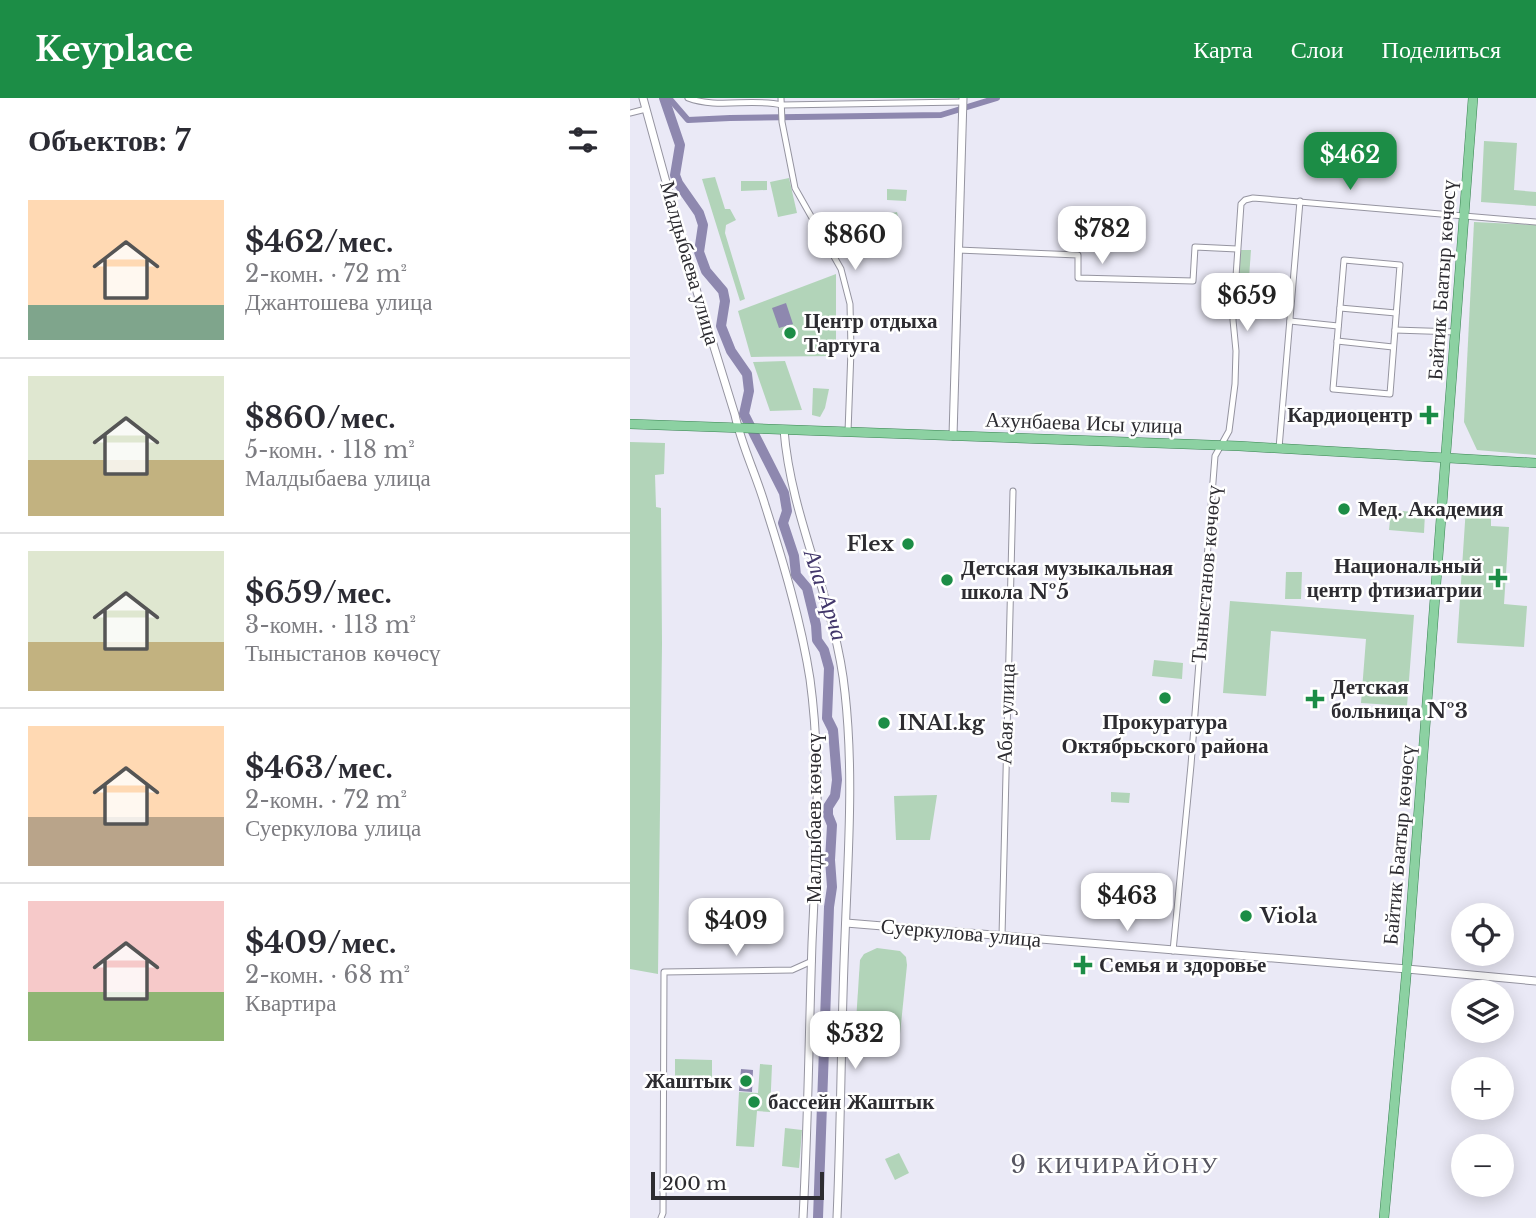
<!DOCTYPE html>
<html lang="ru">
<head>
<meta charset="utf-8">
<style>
	:root { --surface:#fff; --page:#f7f7f7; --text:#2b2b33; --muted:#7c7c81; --line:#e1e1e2; --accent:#1c8d46 }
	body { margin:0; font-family:"Libre Baskerville",serif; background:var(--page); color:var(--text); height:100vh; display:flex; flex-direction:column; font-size:26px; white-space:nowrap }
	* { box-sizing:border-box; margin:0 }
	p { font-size:23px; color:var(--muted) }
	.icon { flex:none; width:38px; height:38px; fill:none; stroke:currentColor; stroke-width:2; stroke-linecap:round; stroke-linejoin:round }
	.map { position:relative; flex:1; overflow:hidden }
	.details { display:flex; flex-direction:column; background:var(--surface); width:630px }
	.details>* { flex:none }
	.tools { position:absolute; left:821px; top:805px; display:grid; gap:14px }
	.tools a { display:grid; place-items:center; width:63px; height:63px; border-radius:50%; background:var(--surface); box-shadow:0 4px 18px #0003; font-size:35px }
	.scale { position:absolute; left:21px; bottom:18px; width:173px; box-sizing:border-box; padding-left:7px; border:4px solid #2d2c31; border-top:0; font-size:19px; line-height:24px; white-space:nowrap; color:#2d2c31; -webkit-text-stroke:5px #fff; paint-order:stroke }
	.price { position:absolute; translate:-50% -60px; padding:0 16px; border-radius:14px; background:#fff; color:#222; font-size:23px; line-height:46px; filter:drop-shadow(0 2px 4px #0008) }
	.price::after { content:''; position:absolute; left:50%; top:42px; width:21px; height:16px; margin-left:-10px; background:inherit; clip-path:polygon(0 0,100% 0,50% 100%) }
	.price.selected { background:var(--accent); color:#fff }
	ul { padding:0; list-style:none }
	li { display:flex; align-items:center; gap:21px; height:175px; padding:0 28px }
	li+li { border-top:2px solid var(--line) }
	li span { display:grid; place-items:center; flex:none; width:196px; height:140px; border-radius:0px; color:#555 }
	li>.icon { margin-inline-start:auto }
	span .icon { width:84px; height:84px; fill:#fffc; stroke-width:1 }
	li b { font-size:30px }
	h2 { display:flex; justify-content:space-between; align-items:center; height:84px; padding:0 28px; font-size:30px }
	header { display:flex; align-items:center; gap:42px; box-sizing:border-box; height:98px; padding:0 35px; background:var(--accent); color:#fff }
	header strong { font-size:33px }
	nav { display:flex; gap:38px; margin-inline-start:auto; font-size:24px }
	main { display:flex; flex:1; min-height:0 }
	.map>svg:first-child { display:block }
</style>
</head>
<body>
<header>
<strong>Keyplace</strong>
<nav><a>Карта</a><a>Слои</a><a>Поделиться</a></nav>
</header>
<main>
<section class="details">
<h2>Объектов: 7<svg class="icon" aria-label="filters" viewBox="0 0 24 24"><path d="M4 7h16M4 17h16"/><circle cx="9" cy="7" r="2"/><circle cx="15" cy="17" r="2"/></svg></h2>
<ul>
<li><span style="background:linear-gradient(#ffd9b3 75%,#7fa58c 0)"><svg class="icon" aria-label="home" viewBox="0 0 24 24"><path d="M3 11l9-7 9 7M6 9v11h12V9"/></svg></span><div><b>$462/мес.</b><p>2-комн. · 72 m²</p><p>Джантошева улица</p></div></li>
<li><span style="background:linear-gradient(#dfe7d0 60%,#c2b280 0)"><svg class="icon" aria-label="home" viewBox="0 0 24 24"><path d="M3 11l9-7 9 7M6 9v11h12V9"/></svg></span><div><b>$860/мес.</b><p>5-комн. · 118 m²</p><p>Малдыбаева улица</p></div></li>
<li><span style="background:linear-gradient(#dfe7d0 65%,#c2b280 0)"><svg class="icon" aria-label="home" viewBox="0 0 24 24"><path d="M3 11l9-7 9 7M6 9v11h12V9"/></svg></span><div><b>$659/мес.</b><p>3-комн. · 113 m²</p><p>Тыныстанов көчөсү</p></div></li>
<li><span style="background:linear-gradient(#ffd9b3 65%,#b9a48a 0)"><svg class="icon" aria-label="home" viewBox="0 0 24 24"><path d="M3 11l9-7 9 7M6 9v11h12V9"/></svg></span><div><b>$463/мес.</b><p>2-комн. · 72 m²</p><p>Суеркулова улица</p></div></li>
<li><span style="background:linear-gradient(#f6c9c9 65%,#8fb573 0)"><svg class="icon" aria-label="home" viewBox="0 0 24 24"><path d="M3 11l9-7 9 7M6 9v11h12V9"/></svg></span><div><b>$409/мес.</b><p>2-комн. · 68 m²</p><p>Квартира</p></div></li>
</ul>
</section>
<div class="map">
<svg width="906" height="1120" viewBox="0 0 906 1120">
	<rect width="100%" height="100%" fill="#eae9f6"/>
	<g fill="#b2d4b9">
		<path d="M854 43 887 45 884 92 906 94V108L851 104Z"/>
		<path d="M85 79 95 111H100L106 122 96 127 95 135 115 201 110 203 72 81Z"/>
		<path d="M159 80 167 115 148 119 140 84Z"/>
		<path d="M137 83V92L111 93V83Z"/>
		<path d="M257 91 277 92 276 103 257 102Z"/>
		<path d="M267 114 271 134 259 136 256 116Z"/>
		<path d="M844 124 906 127V357L847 352 834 324Z"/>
		<path d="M610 152H621L619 180 609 179Z"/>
		<path d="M206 176V258L121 259 108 213Z"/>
		<path d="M155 263 172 312 140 313 123 264Z"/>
		<path d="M183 290 199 291 195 310 190 319 182 317Z"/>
		<path d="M0 344 35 345 34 376 25 377 26 409 31 410 32 546 28 876 0 871Z"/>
		<path d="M836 409 861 411V428L879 429 874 506 897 508 894 549 827 545Z"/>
		<path d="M761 412 795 415 794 435 759 432Z"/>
		<path d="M656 474H672L671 501H655Z"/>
		<path d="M600 503 784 517 777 608 731 605 736 541 641 533 636 598 593 595Z"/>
		<path d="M524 562 553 565 552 581 522 578Z"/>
		<path d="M481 694 500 695 499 705 481 704Z"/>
		<path d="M307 697 300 742H266L264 698Z"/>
		<path d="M247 850 270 853 276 859 277 867 269 946C257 958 230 957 225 939L230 862 234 856Z"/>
		<path d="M45 961 82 962V980L45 979Z"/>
		<path d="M130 966 142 967 140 1014 127 1013 124 1049 106 1048 109 994 128 995Z"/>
		<path d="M155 1030 172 1032 169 1070 152 1068Z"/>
		<path d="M269 1055 279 1075 265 1082 255 1061Z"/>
	</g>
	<g fill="#8e88af">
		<path d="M156 205 163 226 149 230 142 210Z"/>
		<path d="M111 971 123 972 122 994 109 993Z"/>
	</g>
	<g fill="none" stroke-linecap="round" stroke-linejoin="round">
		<path stroke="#8e88af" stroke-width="6" d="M39 0 58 22 100 20 311 17 367 0"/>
		<path stroke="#8e88af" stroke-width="10" d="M34 0 50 47 45 77 48 85 69 115 73 127 69 154 76 173 93 193 95 203 91 228 101 253 117 276 119 293 114 316 154 395 157 413 153 425 164 458 166 477 177 490 186 527 187 542 194 552 199 570 197 620 203 632 207 682 205 698 198 709V717L202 727 200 762 202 789 199 809 188 1120"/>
		<defs>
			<g id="minor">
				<path d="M58 0C87 11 121 0 152 7L332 4"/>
				<path d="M151 0 152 24 165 90 211 171 220 206 221 252 218 334"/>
				<path d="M0 15 16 11"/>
				<path d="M328 152 448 157V180L563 183 565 149 607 151"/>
				<path d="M714 162 770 167 760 296 703 291Z"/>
				<path d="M710 210 766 215"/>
				<path d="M660 223 708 228"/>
				<path d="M765 232 826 234"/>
				<path d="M707 243 763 249"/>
				<path d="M649 350 670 103"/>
				<path d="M372 838 383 393"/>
				<path d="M543 853 561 667 585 358 599 333 605 286 606 253 603 222 611 106 615 102 623 100 906 124"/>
				<path d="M31 1120 33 1115 34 874 162 872 182 863"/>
			</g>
			<g id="tertiary">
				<path d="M13 0 59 168 105 317C112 349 126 376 135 407 153 463 171 523 180 581 192 669 186 757 182 845 179 937 178 1028 173 1120"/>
				<path d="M154 332C161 422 206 504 215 595 224 676 218 757 215 839 211 932 211 1026 207 1120"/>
				<path d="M323 338 333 0"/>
				<path d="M216 825 777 871 906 883"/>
			</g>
			<g id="primary">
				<path d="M0 326 609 348 906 365"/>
				<path d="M754 1120 776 880 843 0"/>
			</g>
		</defs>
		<use href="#minor" stroke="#9594a0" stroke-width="7"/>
		<use href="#tertiary" stroke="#9594a0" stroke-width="9"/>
		<use href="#primary" stroke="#398352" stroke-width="10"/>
		<use href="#minor" stroke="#fff" stroke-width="5"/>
		<use href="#tertiary" stroke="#fff" stroke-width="7"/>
		<use href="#primary" stroke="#8cd1a2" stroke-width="9"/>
	</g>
	<g fill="#1c8d46" stroke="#fff" stroke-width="2.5">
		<circle cx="160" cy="235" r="7"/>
		<path d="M795.5 306.5h7v7h7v7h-7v7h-7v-7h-7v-7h7z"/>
		<circle cx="714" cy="411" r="7"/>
		<circle cx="278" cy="446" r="7"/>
		<path d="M864.5 469.5h7v7h7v7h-7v7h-7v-7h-7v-7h7z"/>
		<circle cx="317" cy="482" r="7"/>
		<circle cx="535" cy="600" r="7"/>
		<path d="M681.5 590.5h7v7h7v7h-7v7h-7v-7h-7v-7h7z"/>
		<circle cx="254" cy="625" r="7"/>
		<circle cx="616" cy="818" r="7"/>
		<path d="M449.5 856.5h7v7h7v7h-7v7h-7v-7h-7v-7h7z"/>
		<circle cx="116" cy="983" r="7"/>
		<circle cx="124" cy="1004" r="7"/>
	</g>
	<g text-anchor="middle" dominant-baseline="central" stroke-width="5" stroke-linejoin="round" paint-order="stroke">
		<g font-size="21" fill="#2d2c31" stroke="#fff">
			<text transform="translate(60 165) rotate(74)">Малдыбаева улица</text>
			<text transform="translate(812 182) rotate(-86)">Байтик Баатыр көчөсү</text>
			<text transform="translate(454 325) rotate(2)">Ахунбаева Исы улица</text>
			<text transform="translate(576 476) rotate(-85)">Тыныстанов көчөсү</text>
			<text transform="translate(376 616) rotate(-88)">Абая улица</text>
			<text transform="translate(184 720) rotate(-90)">Малдыбаев көчөсү</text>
			<text transform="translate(769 747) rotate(-85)">Байтик Баатыр көчөсү</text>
			<text transform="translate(331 835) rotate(5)">Суеркулова улица</text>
		</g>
		<g font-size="21" font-weight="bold" fill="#2d2c31" stroke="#fff" text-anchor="start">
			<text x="174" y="223">Центр отдыха<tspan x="174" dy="24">Тартуга</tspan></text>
			<text x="783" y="317" text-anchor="end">Кардиоцентр</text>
			<text x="728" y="411">Мед. Академия</text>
			<text x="264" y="446" text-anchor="end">Flex</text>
			<text x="852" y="468" text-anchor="end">Национальный<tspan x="852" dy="24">центр фтизиатрии</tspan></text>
			<text x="331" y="470">Детская музыкальная<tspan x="331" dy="24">школа №5</tspan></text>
			<text x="701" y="589">Детская<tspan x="701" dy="24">больница №3</tspan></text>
			<text x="535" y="624" text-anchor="middle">Прокуратура<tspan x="535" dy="24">Октябрьского района</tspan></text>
			<text x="268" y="625">INAI.kg</text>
			<text x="630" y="818">Viola</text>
			<text x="469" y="867">Семья и здоровье</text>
			<text x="102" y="983" text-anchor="end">Жаштык</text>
			<text x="138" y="1004">бассейн Жаштык</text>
		</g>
		<g font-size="23" font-style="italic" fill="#41366a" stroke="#fff">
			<text transform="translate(196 497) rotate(72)">Ала-Арча</text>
		</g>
		<g font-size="24" letter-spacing="2" fill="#565560" stroke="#fff">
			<text x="485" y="1066">9 КИЧИРАЙОНУ</text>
		</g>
	</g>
</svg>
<div class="tools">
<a><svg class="icon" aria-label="locate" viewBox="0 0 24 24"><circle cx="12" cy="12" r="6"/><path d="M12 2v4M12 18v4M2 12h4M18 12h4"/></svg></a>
<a><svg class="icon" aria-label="layers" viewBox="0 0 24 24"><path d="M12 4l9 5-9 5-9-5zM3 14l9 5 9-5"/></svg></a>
<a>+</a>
<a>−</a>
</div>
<div class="scale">200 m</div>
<b class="price selected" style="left:720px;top:94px">$462</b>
<b class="price" style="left:472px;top:168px">$782</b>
<b class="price" style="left:225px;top:174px">$860</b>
<b class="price" style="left:617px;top:235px">$659</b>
<b class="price" style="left:497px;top:835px">$463</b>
<b class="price" style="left:106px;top:860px">$409</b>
<b class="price" style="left:225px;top:973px">$532</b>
</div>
</main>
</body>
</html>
